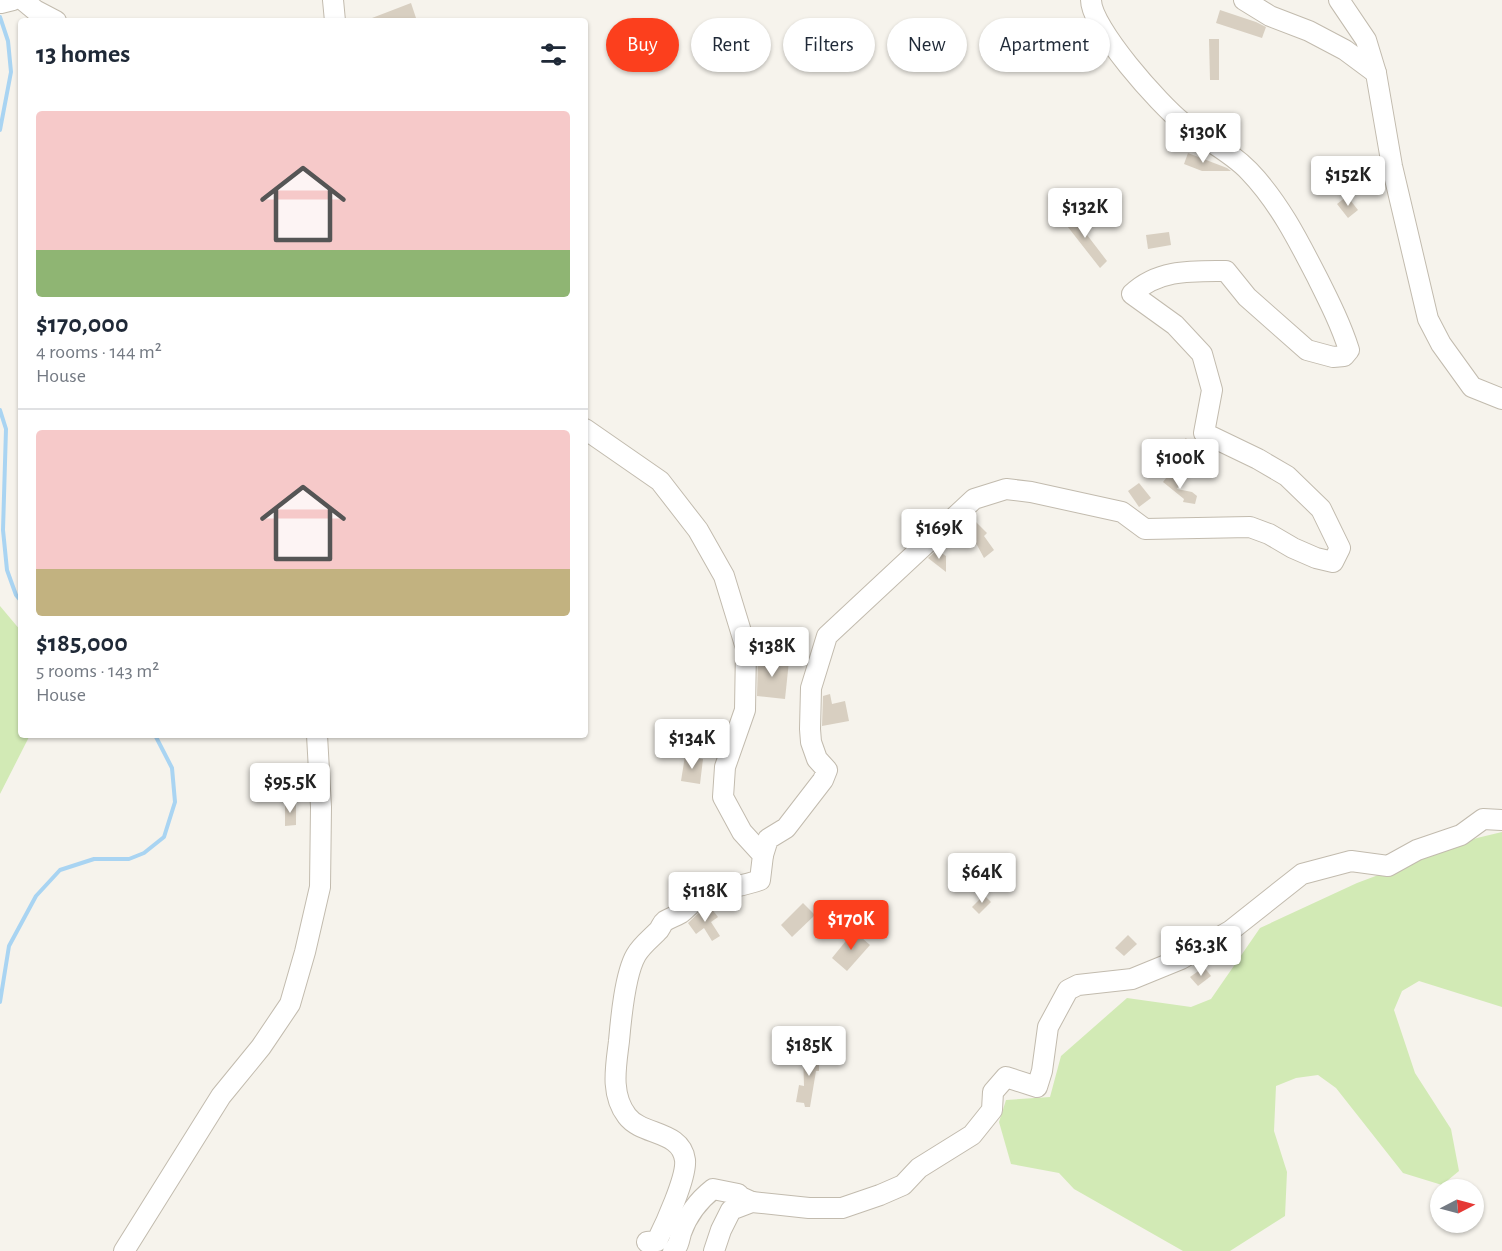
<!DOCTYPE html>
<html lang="en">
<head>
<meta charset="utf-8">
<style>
	:root { --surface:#fff; --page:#f2f2f3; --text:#1f2937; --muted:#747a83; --line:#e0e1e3; --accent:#fc3f1d }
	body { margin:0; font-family:"Alegreya Sans",sans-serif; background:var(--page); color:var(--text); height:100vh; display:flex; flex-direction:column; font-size:22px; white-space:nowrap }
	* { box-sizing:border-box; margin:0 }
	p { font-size:20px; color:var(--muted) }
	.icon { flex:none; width:33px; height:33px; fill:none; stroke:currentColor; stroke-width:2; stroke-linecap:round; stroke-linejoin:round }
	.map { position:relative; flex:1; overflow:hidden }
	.sheet { position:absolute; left:18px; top:18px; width:570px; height:720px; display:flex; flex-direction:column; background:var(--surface); border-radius:6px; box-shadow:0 2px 4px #0004 }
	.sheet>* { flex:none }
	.guide { position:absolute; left:606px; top:18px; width:570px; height:54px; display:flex; gap:12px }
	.needle { width:39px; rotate:84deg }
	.tools { position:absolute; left:1430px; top:1179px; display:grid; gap:12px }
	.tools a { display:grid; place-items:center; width:54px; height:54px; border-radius:50%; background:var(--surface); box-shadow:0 2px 4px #0004; font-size:30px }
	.price { position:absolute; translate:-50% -51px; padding:0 14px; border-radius:6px; background:#fff; color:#222; font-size:20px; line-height:39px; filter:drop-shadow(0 2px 3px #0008) }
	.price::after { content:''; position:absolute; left:50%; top:36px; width:18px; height:14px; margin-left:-9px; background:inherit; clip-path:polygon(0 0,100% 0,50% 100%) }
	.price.current { background:var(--accent); color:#fff }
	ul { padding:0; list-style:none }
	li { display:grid; align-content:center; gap:12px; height:318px; padding:0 18px }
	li+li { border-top:2px solid var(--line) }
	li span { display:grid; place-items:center; height:186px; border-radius:6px; color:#555 }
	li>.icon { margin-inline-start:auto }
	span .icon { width:108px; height:108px; fill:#fffc; stroke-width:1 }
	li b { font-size:26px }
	h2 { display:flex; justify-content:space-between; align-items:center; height:72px; padding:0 18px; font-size:26px }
	.pill { padding:0 21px; border-radius:27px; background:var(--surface); box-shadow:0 2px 4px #0004; font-size:21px; line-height:54px }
	.pill.current { background:var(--accent); color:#fff }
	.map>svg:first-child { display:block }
</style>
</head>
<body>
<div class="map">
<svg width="1502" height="1251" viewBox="0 0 1502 1251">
	<rect width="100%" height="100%" fill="#f6f3ec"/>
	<g fill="#d2eab5">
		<path d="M0 606 21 631V735H30L0 794Z"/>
		<path d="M1502 832V1007L1419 981 1402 991 1394 1010 1415 1073 1451 1129 1459 1171 1442 1185 1403 1173 1336 1088 1318 1075 1296 1078 1276 1086 1274 1131 1287 1172 1285 1216 1230 1251H1183L1074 1189 1059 1173 1011 1164 999 1122 1006 1100 1050 1097 1061 1056 1127 998 1191 1007 1211 999 1260 928 1357 883 1477 838Z"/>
	</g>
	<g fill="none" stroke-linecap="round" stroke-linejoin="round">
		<g stroke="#a9d4f2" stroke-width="4">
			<path d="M0 17 8 41 11 72 0 130"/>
			<path d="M0 410 6 429 3 530 7 570 16 595 21 601"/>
			<path d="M0 1002 9 946 36 896 60 870 94 859H129L144 853 164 837 175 802 172 768 155 735"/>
		</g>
	</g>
	<g fill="#d8cfc1">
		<path d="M411 3 417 21H405L404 18 373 21 372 18Z"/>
		<path d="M1220 10 1256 22 1266 27 1262 38 1216 23Z"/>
		<path d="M1209 39H1219V80H1210Z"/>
		<path d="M1188 153 1227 168 1231 171H1202L1184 164Z"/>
		<path d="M1347 196 1358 210 1348 218 1337 204Z"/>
		<path d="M1076 212 1085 224 1081 227 1107 261 1100 268 1064 222Z"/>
		<path d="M1169 232 1171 245 1148 249 1146 235Z"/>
		<path d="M1186 438 1195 451 1185 458 1176 446Z"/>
		<path d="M1170 473 1181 483 1177 489 1192 492 1197 496 1195 504 1183 502 1184 499 1163 482Z"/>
		<path d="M1139 483 1151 498 1139 507 1128 491Z"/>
		<path d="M976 522 987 533 984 536 994 550 984 558 977 545 965 532Z"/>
		<path d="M937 550 946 556V572L928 558Z"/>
		<path d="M758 657 789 661 785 699 757 696Z"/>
		<path d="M830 694 832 704 845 701 849 721 822 726 823 696Z"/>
		<path d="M685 756 703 759 700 784 681 781Z"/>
		<path d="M285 803H296V825L285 826Z"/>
		<path d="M984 895 991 902 979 914 972 907Z"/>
		<path d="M803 903 815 915 792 937 781 925Z"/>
		<path d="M711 908 718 917 711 922 720 936 712 941 704 928 696 934 688 923 703 909 705 912Z"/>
		<path d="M854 931 870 945 847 971 832 958Z"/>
		<path d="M1128 935 1137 944 1124 956 1115 948Z"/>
		<path d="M1204 967 1211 976 1198 986 1190 977Z"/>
		<path d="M819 1050V1071H816L810 1107H805L804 1103 796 1102 799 1085 804 1086 803 1051Z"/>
	</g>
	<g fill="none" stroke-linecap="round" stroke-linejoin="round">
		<defs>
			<g id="minor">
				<path d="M1 0V3L13 0"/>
				<path d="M23 0 35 10 56 21"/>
				<path d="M333 0 335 21"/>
				<path d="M1244 0 1270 16 1309 31 1345 50 1376 73"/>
				<path d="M1339 0 1366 40 1376 73 1392 166 1428 319 1441 344 1472 387 1502 399"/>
				<path d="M585 429 660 481 698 530 724 576 746 648 745 710 725 767 723 797 742 832 763 855 760 880C741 887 721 888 703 896 694 899 689 907 681 913 676 916 670 918 665 921 661 924 661 929 657 932 650 939 641 946 636 955 625 974 621 1018 619 1041 616 1066 610 1094 627 1116 642 1136 681 1130 685 1160 687 1177 665 1225 657 1241L647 1242"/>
				<path d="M763 855 768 839 786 828 823 780 827 770 817 759 811 742 810 729 811 688 827 636 974 499 1006 489 1031 492 1122 512 1145 529 1250 527 1269 534 1293 548 1316 558 1333 562 1340 548 1321 509 1287 476 1258 459 1204 433 1212 390 1202 354 1175 325 1132 294C1158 269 1192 271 1226 271L1247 297 1307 350 1333 357 1344 356 1349 350C1341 325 1330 303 1318 279 1299 242 1279 202 1249 171 1230 151 1205 140 1183 123 1160 105 1091 28 1091 0"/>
				<path d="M124 1251 221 1096 261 1047 290 1004 305 952 320 887 321 807 317 735"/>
				<path d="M673 1251C679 1245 679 1241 681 1233 687 1216 699 1200 713 1189L738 1194 741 1197 752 1202"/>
				<path d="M714 1251 721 1230 731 1210 752 1202 809 1208H842L880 1195 903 1185 919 1168 972 1135 992 1110 993 1092 1006 1077 1037 1087 1042 1071 1048 1027 1068 990 1078 985 1132 979 1181 959 1230 931 1302 874 1351 861 1388 866 1417 850 1461 835 1483 819 1502 820"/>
			</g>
		</defs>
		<use href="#minor" stroke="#c2bbae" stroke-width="22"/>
		<use href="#minor" stroke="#fff" stroke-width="20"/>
	</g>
</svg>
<div class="tools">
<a><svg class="needle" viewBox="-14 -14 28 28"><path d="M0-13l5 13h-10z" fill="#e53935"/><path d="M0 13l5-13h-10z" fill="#747a83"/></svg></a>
</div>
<b class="price" style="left:1203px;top:164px">$130K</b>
<b class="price" style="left:1348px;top:207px">$152K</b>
<b class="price" style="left:1085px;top:239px">$132K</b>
<b class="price" style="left:1180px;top:490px">$100K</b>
<b class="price" style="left:939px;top:560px">$169K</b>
<b class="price" style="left:772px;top:678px">$138K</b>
<b class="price" style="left:692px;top:770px">$134K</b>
<b class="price" style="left:290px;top:814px">$95.5K</b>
<b class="price" style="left:982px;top:904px">$64K</b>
<b class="price" style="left:705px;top:923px">$118K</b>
<b class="price current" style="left:851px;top:951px">$170K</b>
<b class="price" style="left:1201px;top:977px">$63.3K</b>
<b class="price" style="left:809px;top:1077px">$185K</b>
<div class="guide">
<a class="pill current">Buy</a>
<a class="pill">Rent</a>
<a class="pill">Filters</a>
<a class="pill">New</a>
<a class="pill">Apartment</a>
</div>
<section class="sheet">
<h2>13 homes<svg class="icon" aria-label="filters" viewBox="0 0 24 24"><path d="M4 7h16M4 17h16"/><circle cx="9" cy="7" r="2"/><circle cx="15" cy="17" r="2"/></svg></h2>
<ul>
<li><span style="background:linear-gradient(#f6c9c9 75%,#8fb573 0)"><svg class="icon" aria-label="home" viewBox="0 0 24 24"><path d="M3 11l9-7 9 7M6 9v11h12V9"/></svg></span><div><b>$170,000</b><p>4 rooms · 144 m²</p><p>House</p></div></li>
<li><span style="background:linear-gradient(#f6c9c9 75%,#c2b280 0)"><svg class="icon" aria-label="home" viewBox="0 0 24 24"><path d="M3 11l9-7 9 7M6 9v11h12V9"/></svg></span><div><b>$185,000</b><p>5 rooms · 143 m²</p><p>House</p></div></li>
</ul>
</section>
</div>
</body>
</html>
